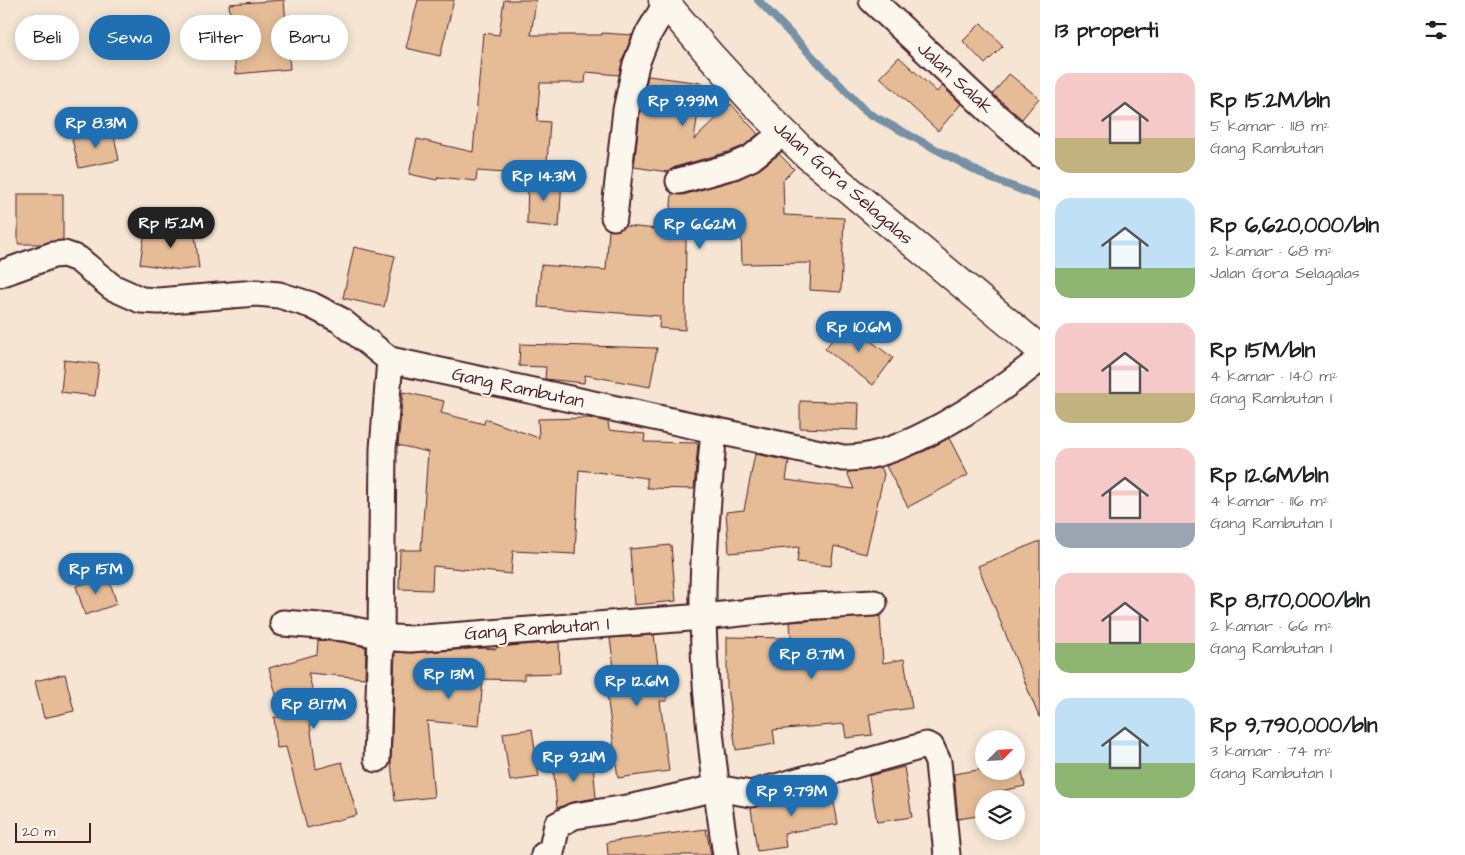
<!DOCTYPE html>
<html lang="id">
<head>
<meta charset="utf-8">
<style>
	:root { --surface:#fff; --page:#f6f6f6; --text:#202124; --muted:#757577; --accent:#1f6fb2 }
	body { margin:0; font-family:"Architects Daughter",sans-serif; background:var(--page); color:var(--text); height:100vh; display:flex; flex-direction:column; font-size:19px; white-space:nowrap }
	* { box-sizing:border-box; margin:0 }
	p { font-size:16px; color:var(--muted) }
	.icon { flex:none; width:28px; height:28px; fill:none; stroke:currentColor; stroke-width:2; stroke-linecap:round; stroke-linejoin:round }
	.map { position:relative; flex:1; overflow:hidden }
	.panel { display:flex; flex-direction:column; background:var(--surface); width:425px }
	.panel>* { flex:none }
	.banner { position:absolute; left:15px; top:15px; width:475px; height:45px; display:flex; gap:10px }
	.needle { width:32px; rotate:66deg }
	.buttons { position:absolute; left:975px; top:730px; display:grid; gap:10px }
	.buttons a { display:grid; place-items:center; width:50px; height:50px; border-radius:50%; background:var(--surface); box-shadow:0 2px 12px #0003; font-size:25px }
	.scale { position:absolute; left:15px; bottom:12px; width:76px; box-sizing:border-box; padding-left:5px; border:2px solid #4a1f2b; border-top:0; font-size:14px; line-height:18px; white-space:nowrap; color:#4a1f2b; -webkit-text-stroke:4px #fbf7ec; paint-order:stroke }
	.price { position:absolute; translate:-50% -42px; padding:0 11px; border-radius:18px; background:var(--accent); color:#fff; font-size:16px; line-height:32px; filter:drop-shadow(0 1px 2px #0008) }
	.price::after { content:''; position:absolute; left:50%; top:30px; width:15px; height:11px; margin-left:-8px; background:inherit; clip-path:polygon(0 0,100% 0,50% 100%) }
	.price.current { background:#222; color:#fff }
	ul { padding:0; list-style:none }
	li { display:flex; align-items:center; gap:15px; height:125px; padding:0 15px }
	li span { display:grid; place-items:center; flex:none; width:140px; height:100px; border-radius:15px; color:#555 }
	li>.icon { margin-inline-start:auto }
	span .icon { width:60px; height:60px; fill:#fffc; stroke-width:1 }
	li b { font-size:21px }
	h2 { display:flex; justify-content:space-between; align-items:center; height:60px; padding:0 15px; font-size:21px }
	.chip { padding:0 18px; border-radius:22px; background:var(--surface); box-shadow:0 2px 12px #0003; font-size:18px; line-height:45px }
	.chip.current { background:var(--accent); color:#fff }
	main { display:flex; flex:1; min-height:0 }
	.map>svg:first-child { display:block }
</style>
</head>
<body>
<main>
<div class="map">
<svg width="1040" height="855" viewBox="0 0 1040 855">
	<rect width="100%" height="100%" fill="#f5e5d2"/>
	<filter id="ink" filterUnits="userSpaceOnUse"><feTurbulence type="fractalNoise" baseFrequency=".02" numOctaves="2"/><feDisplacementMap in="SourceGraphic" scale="10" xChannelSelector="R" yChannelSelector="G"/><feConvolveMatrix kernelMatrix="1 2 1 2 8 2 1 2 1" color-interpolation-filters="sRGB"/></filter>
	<g filter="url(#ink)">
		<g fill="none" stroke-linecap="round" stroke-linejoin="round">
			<path stroke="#7690a5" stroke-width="8" d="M758 0 866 112 990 178 1040 197"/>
		</g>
		<g fill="#e6bc96" stroke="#4a1f2b">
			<path d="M284 0 290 69 236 74 229 4Z"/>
			<path d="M418 0H454L440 56 406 48Z"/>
			<path d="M504 0H536L531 35H602V33L632 35 623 59 619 75 586 72 585 83H540L537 121 550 122 546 176 477 171 476 181 438 177 437 180 409 174 417 139 473 152 483 33 499 35Z"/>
			<path d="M981 23 1003 46 985 64 963 41Z"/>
			<path d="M899 57 937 92 942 86 961 104 938 131 880 77Z"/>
			<path d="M1009 74 1039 98 1022 119 993 94Z"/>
			<path d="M648 76 702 83 694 140 731 104 758 134 744 146 728 152 675 167 668 172 634 167 640 112Z"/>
			<path d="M113 131 119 160 79 168 72 139Z"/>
			<path d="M779 154 794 169 783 180 784 215 844 218 841 292 810 290 811 263 742 264 741 232 703 234V239L686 238 685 330 659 328 660 316 538 307 541 265 606 270 609 230H619L625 226 669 230 672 193 683 195 739 179 760 169Z"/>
			<path d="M528 177 562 179 559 227 527 224Z"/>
			<path d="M18 194H63V240L42 244H18Z"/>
			<path d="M194 227 199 268 181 270 140 264 145 230 155 232Z"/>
			<path d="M354 247 395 256 384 307 343 298Z"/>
			<path d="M846 322 893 358 873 385 825 349Z"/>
			<path d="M520 344 657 348 650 387 585 375 584 383 545 379 546 367 519 366Z"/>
			<path d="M64 360 99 364 95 396 61 392Z"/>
			<path d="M403 392 444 401 441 413 484 424 485 419 539 438 538 419 589 418 608 422 609 430 645 434 644 442 698 443 694 489 647 488V478L579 470 575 554 513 551 511 574 433 566 432 590 399 589 400 550H421L428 452 398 445Z"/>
			<path d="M800 401 859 403 858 430 800 428Z"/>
			<path d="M949 438 968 475 908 507 886 466 925 451Z"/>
			<path d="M755 454 789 461 786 480 854 489 847 472 868 470 881 467 884 474 866 554 834 546 831 566 797 562 799 547 729 553 726 512 744 510Z"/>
			<path d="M1040 541V717H1039L978 566Z"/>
			<path d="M671 545 676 601 634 605 630 549Z"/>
			<path d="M108 576 117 604 85 615 76 586Z"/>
			<path d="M880 616 883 663 904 659 912 708 869 714 872 735 846 738 844 724 773 730 775 744 736 750 727 687V637L791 638 790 622Z"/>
			<path d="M654 635 659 673H666L667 701H660L669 771 618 778 607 694V675H615L610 638Z"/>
			<path d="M318 640 342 642 366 647 365 678 308 673 315 699 307 701 316 769 342 762 357 815 307 828 286 747 277 748 274 717H282L269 668 317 654Z"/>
			<path d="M559 642 560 673 524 674V680L483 679 479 726 427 721 434 797 395 801 391 762 395 652 411 653 484 648 496 649 497 647Z"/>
			<path d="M65 674 74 711 44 718 35 681Z"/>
			<path d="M532 729 539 777 510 781 503 733Z"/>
			<path d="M593 763 596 798 572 802 557 808 553 766Z"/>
			<path d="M1020 763 1025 786 996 792 997 799H984V815L958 819 954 774 984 769V771H1016V764Z"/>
			<path d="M904 767 912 817 877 822 869 776Z"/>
			<path d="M831 786 838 824 784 833 786 847 757 851 751 808Z"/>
			<path d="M706 829 711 855H608L607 842Z"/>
		</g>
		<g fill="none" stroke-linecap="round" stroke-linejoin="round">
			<defs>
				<g id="minor">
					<path d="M872 0 991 112 1040 154"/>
					<path d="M679 181 733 166 751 158 784 132"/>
					<path d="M614 217 626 110 636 64 647 36 666 4"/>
					<path d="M0 274 53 255 64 254 78 259 112 287 141 300 158 301 256 293 279 295 311 305 340 320 390 360 843 458C902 461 995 395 1040 359"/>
					<path d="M714 431C709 484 704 537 703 590 702 679 713 768 726 855"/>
					<path d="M283 623 344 628 394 638 410 639 703 617 798 607 874 603"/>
					<path d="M377 759 381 635 383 449 390 360"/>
					<path d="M544 855 551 853 557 825 574 816 633 807 716 788 751 794 926 745 931 747 938 762 947 855"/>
				</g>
				<path id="tertiary" d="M663 0 711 56 757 106 806 154 1040 349"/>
			</defs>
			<use href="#minor" stroke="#4a1f2b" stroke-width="29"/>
			<use href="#tertiary" stroke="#4a1f2b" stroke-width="31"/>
			<use href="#minor" stroke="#fbf7ec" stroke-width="25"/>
			<use href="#tertiary" stroke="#fbf7ec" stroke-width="28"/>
		</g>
	</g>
	<g text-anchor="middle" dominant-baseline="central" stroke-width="4" stroke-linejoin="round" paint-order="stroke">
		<g font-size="19" fill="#4a1f2b" stroke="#fbf7ec">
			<text transform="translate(955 78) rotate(43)">Jalan Salak</text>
			<text transform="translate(843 183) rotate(41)">Jalan Gora Selagalas</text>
			<text transform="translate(518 388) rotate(12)">Gang Rambutan</text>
			<text transform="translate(537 629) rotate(-4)">Gang Rambutan I</text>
		</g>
	</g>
</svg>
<div class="buttons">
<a><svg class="needle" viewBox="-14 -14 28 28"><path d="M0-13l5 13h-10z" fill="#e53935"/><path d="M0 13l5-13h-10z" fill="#757577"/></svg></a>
<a><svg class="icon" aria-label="layers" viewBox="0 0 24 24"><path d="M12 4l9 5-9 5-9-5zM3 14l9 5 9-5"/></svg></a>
</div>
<div class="scale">20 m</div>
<b class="price" style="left:683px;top:127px">Rp 9.99M</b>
<b class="price" style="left:96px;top:149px">Rp 8.3M</b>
<b class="price" style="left:544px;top:202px">Rp 14.3M</b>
<b class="price current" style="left:171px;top:249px">Rp 15.2M</b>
<b class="price" style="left:700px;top:250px">Rp 6.62M</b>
<b class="price" style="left:859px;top:353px">Rp 10.6M</b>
<b class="price" style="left:96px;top:595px">Rp 15M</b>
<b class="price" style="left:812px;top:680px">Rp 8.71M</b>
<b class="price" style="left:449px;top:700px">Rp 13M</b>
<b class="price" style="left:637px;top:707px">Rp 12.6M</b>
<b class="price" style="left:314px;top:730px">Rp 8.17M</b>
<b class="price" style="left:574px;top:783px">Rp 9.21M</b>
<b class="price" style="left:792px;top:817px">Rp 9.79M</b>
<div class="banner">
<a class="chip">Beli</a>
<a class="chip current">Sewa</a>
<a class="chip">Filter</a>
<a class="chip">Baru</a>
</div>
</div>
<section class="panel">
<h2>13 properti<svg class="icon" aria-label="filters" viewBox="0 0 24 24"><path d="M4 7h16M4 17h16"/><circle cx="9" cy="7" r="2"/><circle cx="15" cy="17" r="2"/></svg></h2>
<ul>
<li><span style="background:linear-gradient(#f6c9c9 65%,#c2b280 0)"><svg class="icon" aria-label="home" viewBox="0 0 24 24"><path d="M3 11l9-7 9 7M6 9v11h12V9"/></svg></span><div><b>Rp 15.2M/bln</b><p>5 kamar · 118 m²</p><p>Gang Rambutan</p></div></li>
<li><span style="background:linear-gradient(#bfe0f5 70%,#8fb573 0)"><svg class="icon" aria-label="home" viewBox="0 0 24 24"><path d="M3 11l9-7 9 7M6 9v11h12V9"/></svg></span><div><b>Rp 6,620,000/bln</b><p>2 kamar · 68 m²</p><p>Jalan Gora Selagalas</p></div></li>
<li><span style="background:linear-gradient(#f6c9c9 70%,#c2b280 0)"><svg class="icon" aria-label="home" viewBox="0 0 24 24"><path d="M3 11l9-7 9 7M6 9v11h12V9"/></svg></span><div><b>Rp 15M/bln</b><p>4 kamar · 140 m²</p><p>Gang Rambutan I</p></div></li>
<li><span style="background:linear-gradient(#f6c9c9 75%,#9aa5b1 0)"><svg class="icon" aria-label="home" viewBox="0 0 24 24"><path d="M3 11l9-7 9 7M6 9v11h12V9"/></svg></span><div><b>Rp 12.6M/bln</b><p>4 kamar · 116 m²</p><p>Gang Rambutan I</p></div></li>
<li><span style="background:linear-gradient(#f6c9c9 70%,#8fb573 0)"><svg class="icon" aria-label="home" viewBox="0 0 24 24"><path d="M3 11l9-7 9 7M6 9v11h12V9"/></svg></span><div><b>Rp 8,170,000/bln</b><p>2 kamar · 66 m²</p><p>Gang Rambutan I</p></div></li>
<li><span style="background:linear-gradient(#bfe0f5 65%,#8fb573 0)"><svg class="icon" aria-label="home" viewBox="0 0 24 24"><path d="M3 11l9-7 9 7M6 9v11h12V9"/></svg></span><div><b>Rp 9,790,000/bln</b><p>3 kamar · 74 m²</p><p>Gang Rambutan I</p></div></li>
</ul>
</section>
</main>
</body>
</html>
